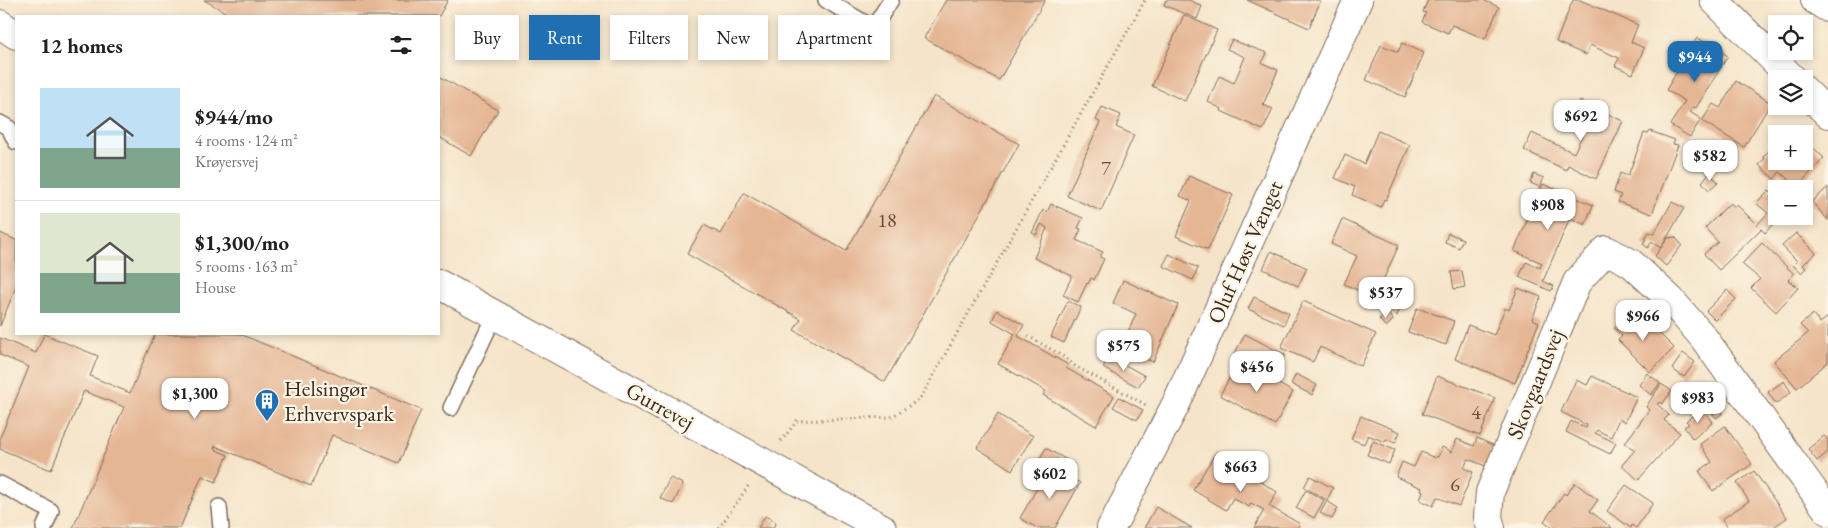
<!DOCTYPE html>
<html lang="en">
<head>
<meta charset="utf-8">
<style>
	:root { --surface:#fff; --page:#f2f2f2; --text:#222; --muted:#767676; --line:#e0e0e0; --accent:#1f6fb2 }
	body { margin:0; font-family:"EB Garamond",serif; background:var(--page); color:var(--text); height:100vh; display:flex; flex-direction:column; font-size:19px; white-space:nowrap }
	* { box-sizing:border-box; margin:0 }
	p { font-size:16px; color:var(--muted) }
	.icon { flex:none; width:28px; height:28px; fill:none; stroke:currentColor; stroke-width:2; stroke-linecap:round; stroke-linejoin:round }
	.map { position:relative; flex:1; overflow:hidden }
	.side { position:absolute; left:15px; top:15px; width:425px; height:320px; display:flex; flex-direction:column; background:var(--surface); border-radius:0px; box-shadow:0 2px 8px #0003 }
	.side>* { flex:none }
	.guide { position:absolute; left:455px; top:15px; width:475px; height:45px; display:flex; gap:10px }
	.controls { position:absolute; left:1768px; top:15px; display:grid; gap:10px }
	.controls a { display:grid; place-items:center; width:45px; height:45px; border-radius:0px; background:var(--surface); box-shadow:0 2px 8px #0003; font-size:25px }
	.price { position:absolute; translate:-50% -42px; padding:0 11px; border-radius:10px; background:#fff; color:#222; font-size:16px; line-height:32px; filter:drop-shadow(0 1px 2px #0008) }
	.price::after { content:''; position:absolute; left:50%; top:30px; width:15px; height:11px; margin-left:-8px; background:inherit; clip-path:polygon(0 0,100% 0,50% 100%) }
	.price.current { background:var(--accent); color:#fff }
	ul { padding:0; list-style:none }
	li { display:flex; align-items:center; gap:15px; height:125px; padding:0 25px }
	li+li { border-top:1px solid var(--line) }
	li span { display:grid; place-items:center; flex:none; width:140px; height:100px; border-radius:0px; color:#555 }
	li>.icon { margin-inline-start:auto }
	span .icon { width:60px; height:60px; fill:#fffc; stroke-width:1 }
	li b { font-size:21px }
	h2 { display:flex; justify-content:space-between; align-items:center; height:60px; padding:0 25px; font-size:21px }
	.tag { padding:0 18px; border-radius:0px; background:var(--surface); box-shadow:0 2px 8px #0003; font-size:18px; line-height:45px }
	.tag.current { background:var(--accent); color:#fff }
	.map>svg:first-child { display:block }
</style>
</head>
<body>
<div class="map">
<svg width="1828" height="528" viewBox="0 0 1828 528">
	<rect width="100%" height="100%" fill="#fcf5e5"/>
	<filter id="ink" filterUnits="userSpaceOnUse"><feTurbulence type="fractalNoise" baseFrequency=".02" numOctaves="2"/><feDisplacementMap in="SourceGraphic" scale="10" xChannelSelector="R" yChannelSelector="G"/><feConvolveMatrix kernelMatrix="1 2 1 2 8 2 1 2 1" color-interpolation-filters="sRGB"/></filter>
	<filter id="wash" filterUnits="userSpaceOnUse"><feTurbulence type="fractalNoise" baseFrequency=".0096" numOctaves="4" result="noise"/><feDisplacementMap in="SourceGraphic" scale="20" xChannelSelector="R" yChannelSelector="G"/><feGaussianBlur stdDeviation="1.12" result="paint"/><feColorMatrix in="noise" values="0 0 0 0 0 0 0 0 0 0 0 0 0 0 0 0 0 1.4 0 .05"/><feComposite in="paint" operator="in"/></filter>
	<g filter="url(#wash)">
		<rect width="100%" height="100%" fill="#f5e4c9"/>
		<g id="blocks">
			<g fill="#e5b694">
				<path d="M204 0H448L439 16H232Z"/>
				<path d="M946 0H1045L999 80 924 38Z"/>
				<path d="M1166 0H1189L1202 6 1197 19 1164 5Z"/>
				<path d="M1247 0H1321L1309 28Z"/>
				<path d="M1428 0H1483L1499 7 1485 39 1452 25 1448 33 1422 22 1426 13 1423 12Z"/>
				<path d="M1573 0H1580L1638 25 1631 42 1644 48 1633 74 1615 66 1619 58 1590 45 1586 55 1556 42Z"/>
				<path d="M1184 15 1217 30 1185 101 1152 86Z"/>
				<path d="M1697 38 1728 56 1696 108 1693 107 1690 112 1701 119 1690 137 1670 125 1685 101 1666 90Z"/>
				<path d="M1232 40 1267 53 1262 63 1278 70 1263 105 1273 109 1263 130 1221 111 1222 109 1208 102 1219 76 1234 83 1245 57 1227 49Z"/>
				<path d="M1402 43 1424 53 1405 97 1366 80 1381 45 1398 52Z"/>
				<path d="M439 76 498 110 471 156 439 137Z"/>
				<path d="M1736 81 1771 103 1744 147 1702 121 1713 104 1720 108Z"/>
				<path d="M934 96 1019 144 885 382 794 330 801 319 687 254 704 225 721 234 744 193 846 251Z"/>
				<path d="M1580 101 1623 121 1596 179 1568 165 1566 170 1524 150 1532 133 1574 153 1586 127 1571 120Z"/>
				<path d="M1102 107 1121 115 1116 127 1134 135 1101 211 1067 196 1100 122 1096 120Z"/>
				<path d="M1790 127 1798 134H1784Z"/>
				<path d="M1378 131 1410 145 1386 200 1384 199 1381 207 1352 195 1355 187 1335 178 1345 155 1364 164Z"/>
				<path d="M1650 131 1675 140 1673 144 1678 145 1652 214 1618 202 1621 195 1614 192 1620 173 1628 176 1644 133 1648 134Z"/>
				<path d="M1804 139 1824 158 1797 187 1780 172 1774 179 1759 165 1765 158 1763 157 1776 143V161H1804Z"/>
				<path d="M1709 173 1718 182 1709 190 1702 182Z"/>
				<path d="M1534 174 1544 178 1540 187 1530 183Z"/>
				<path d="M1189 176 1233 195 1208 250 1176 236 1191 201 1180 196Z"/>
				<path d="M1543 184 1593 205 1585 225 1570 218 1543 281 1554 286 1551 291 1519 277 1526 262 1540 268 1542 263 1514 251Z"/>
				<path d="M1828 187V220L1812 202Z"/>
				<path d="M1769 190 1776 197V216H1780L1765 233 1761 229 1719 270 1704 254 1718 242 1705 228 1730 203 1735 207 1737 205 1757 225 1768 213 1756 203Z"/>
				<path d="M1672 202 1684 208 1661 248 1651 242 1648 248 1643 244 1649 232 1654 234Z"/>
				<path d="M1051 204 1083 218 1078 228 1081 229 1076 240 1103 252 1100 257 1104 259 1094 280 1091 278 1088 284 1087 283 1078 302 1063 295 1072 276 1034 258 1047 228 1041 224 1036 235 1032 233 1043 210 1047 212Z"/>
				<path d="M1342 219 1399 245 1375 298 1344 284 1357 256 1331 244Z"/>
				<path d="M0 233 16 240V287L0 326Z"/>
				<path d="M1448 233 1463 239 1459 248 1445 242Z"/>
				<path d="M1796 233 1816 253 1803 265 1806 268 1801 273 1793 265 1797 261 1782 246Z"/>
				<path d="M1675 237 1682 245 1666 266 1655 256 1668 238Z"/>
				<path d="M1762 243 1794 274 1788 280 1798 288 1776 312 1751 288 1760 279 1742 264Z"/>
				<path d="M1271 251 1307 268 1298 286 1263 269Z"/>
				<path d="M1169 254 1198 268 1193 280 1163 266Z"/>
				<path d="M1462 271 1465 287 1454 289 1451 272Z"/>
				<path d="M1123 280 1178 305 1153 362 1121 348 1136 314 1113 303Z"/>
				<path d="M1390 287 1404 296 1397 316 1379 305Z"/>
				<path d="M1518 288 1541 297 1532 319 1539 322 1515 383 1455 359 1468 325 1494 335 1505 308 1509 310Z"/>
				<path d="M1727 290 1736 299 1715 320 1706 311Z"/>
				<path d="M1254 297 1289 313 1284 325 1248 309Z"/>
				<path d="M1068 301 1081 307 1064 343 1051 337Z"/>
				<path d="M1303 301 1376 334 1361 366 1320 347 1313 362 1281 348Z"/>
				<path d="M1417 308 1454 321 1446 345 1408 332Z"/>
				<path d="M997 310 1024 325 1018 336 1068 365 1066 368 1114 396 1096 426 1043 395 1046 391 998 364 1015 334 992 321Z"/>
				<path d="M1387 312 1393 320 1386 327 1379 319Z"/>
				<path d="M1628 314 1636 322 1642 316 1674 348 1650 372 1618 340 1622 336 1614 328Z"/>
				<path d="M1813 314 1820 323 1828 317V362L1797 388 1774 361 1808 333 1800 325Z"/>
				<path d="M44 334 98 356 90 376 130 393 155 334H240L421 410 399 463 332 435 311 486 215 446 214 449 228 455 216 482 202 476 180 528H73L124 407 84 391 51 470 0 449V438L29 367 0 355V338L36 353Z"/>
				<path d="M1245 334 1285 355 1279 366 1256 355 1250 366 1233 357Z"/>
				<path d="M1683 353 1695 362 1684 377 1672 369Z"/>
				<path d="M1109 356 1145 376 1138 387 1103 368Z"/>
				<path d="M1239 361 1293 392 1275 425 1220 395Z"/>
				<path d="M1647 373 1660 383 1651 395 1639 385Z"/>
				<path d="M1296 374 1317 385 1312 395 1291 384Z"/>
				<path d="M1437 376 1495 398 1480 436 1422 414Z"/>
				<path d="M1592 376 1637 397 1625 422 1619 419 1611 437 1597 430 1595 433 1616 443 1610 454 1566 432 1571 421 1586 428 1587 425 1561 412 1576 380 1587 385Z"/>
				<path d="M1784 381 1791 392 1776 404 1768 392Z"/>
				<path d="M1661 384 1672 391 1662 404 1660 402 1657 404 1669 415 1664 420 1680 433 1638 480 1622 465 1635 450 1625 443 1649 410 1646 407Z"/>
				<path d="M1119 397 1143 410 1137 420 1113 407Z"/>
				<path d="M1716 403 1723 413 1716 418 1708 408Z"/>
				<path d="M1700 410 1702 413 1705 411 1713 422 1693 439 1684 427 1689 424 1686 421Z"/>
				<path d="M998 414 1033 436 1012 470 977 448Z"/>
				<path d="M1361 416 1400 432 1395 443 1386 439 1385 442 1368 435 1364 444 1351 439Z"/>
				<path d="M1725 426 1752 464 1713 491 1699 471 1712 462 1700 444Z"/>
				<path d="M1824 436 1828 440V452L1817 461 1808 449Z"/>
				<path d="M1477 438 1497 447 1488 467 1468 459 1464 468 1473 472 1459 506 1437 497 1433 506 1420 500 1423 491 1421 490 1422 488 1396 477 1402 462 1414 467 1421 452 1435 458 1436 456 1438 457 1442 447 1452 452 1457 439 1474 446Z"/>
				<path d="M1373 441 1395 450 1389 464 1367 455Z"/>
				<path d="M1046 448 1074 464 1068 474 1040 458Z"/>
				<path d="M1215 454 1247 473 1238 489 1240 490 1249 474 1277 492 1269 506 1300 524 1297 528H1254L1264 510 1251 503 1249 507 1233 498 1226 510 1193 490Z"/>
				<path d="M1050 466 1080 483 1055 528H1037L1020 518Z"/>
				<path d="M1754 471 1787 518 1772 528H1728L1722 519 1749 501 1737 483Z"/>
				<path d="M1310 476 1333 488 1327 500 1304 487Z"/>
				<path d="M670 478 683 484 673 504 660 498Z"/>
				<path d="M1575 483 1598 500 1590 511 1612 528H1553L1544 521 1564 493 1566 495Z"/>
				<path d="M1626 485 1653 503 1636 528 1632 525 1631 528 1607 511Z"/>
				<path d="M1306 490 1324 500 1314 518 1296 508Z"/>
				<path d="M1327 501 1338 508 1332 519 1320 513Z"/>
				<path d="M1156 507 1192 528H1144Z"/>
				<path d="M765 516 776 522 773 528H758Z"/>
			</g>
		</g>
	</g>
	<g filter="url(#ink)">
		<use href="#blocks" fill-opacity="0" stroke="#7c6b5a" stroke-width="1"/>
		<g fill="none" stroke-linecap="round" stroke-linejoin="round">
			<defs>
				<g id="lane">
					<path d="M826 0 873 28 891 0"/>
					<path d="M0 123 9 128 16 142"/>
					<path d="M451 408 495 314"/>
					<path d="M0 484 51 511 44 528"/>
					<path d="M219 507 221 528"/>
				</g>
				<g id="street">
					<path d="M1714 0 1793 79"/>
					<path d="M1815 0 1828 8"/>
					<path d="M1804 90 1828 114"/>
					<path d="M1111 528 1175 406 1358 0"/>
					<path d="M1491 528 1488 517 1490 492 1577 282 1606 250 1631 263 1670 299 1703 337 1828 511"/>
				</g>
				<g id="secondary">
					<path d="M0 24 16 35"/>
					<path d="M439 284 882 528"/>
				</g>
			</defs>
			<use href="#lane" stroke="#7c6b5a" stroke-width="18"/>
			<use href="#street" stroke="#7c6b5a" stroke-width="30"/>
			<use href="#secondary" stroke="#7c6b5a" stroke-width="30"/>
			<g stroke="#7c6b5a" stroke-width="3" stroke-dasharray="1 4" stroke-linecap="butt">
				<path d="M1028 336 1066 358 1075 366 1146 405"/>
				<path d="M781 441 797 421 891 417 920 399 1145 0"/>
				<path d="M719 528 749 485"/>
			</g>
			<use href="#lane" stroke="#fff" stroke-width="15"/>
			<use href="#street" stroke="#fff" stroke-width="28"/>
			<use href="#secondary" stroke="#fff" stroke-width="28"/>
		</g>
	</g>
	<defs>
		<symbol id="building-pin" viewBox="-11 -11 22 30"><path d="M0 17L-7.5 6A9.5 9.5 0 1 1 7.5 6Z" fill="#1f6fb2" stroke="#fcf5e5"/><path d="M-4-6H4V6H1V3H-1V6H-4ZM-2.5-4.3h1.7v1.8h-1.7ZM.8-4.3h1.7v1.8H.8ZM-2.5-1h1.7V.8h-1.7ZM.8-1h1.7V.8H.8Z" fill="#fff"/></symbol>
	</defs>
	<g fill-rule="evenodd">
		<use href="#building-pin" x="253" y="387" width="28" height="38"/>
	</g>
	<g text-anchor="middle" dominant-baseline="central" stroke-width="4.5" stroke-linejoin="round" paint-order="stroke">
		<g font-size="20" fill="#664d3c">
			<text x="1106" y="168">7</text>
			<text x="887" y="220">18</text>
			<text x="1476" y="412">4</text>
			<text x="1455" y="484">6</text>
		</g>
		<g font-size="22" fill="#3b2a1e" stroke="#fcf5e5">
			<text transform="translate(1245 252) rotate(-66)">Oluf Høst Vænget</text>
			<text transform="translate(1535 384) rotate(-68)">Skovgaardsvej</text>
			<text transform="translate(660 406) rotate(29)">Gurrevej</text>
		</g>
		<g font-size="22" fill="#3b2a1e" stroke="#fcf5e5" text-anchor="start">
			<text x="284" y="388">Helsingør<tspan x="284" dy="25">Erhvervspark</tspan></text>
		</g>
	</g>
</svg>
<div class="controls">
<a><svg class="icon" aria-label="locate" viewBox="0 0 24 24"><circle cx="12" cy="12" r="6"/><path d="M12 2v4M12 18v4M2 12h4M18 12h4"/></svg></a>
<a><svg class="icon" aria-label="layers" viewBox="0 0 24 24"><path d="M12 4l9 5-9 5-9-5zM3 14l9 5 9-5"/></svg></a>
<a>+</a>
<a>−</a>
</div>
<b class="price current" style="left:1695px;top:83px">$944</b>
<b class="price" style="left:1581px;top:142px">$692</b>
<b class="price" style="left:1710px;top:182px">$582</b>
<b class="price" style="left:1548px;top:231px">$908</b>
<b class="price" style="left:1386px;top:319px">$537</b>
<b class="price" style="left:1643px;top:342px">$966</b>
<b class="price" style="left:1124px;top:372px">$575</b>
<b class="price" style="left:1257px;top:393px">$456</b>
<b class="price" style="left:195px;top:420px">$1,300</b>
<b class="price" style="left:1698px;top:424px">$983</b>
<b class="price" style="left:1241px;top:493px">$663</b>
<b class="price" style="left:1050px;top:500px">$602</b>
<div class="guide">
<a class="tag">Buy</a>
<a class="tag current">Rent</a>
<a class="tag">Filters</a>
<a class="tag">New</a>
<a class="tag">Apartment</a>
</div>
<section class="side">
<h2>12 homes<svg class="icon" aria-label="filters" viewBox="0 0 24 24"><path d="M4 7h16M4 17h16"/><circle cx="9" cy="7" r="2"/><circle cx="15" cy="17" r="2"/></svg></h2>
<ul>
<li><span style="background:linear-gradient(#bfe0f5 60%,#7fa58c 0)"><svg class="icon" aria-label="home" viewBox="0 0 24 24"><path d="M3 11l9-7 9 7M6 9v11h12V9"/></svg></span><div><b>$944/mo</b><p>4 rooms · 124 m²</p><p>Krøyersvej</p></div></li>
<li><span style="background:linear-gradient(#dfe7d0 60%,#7fa58c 0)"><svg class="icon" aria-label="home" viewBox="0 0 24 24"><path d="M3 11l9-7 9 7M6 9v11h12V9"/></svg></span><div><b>$1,300/mo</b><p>5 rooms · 163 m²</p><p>House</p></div></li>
</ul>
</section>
</div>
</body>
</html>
